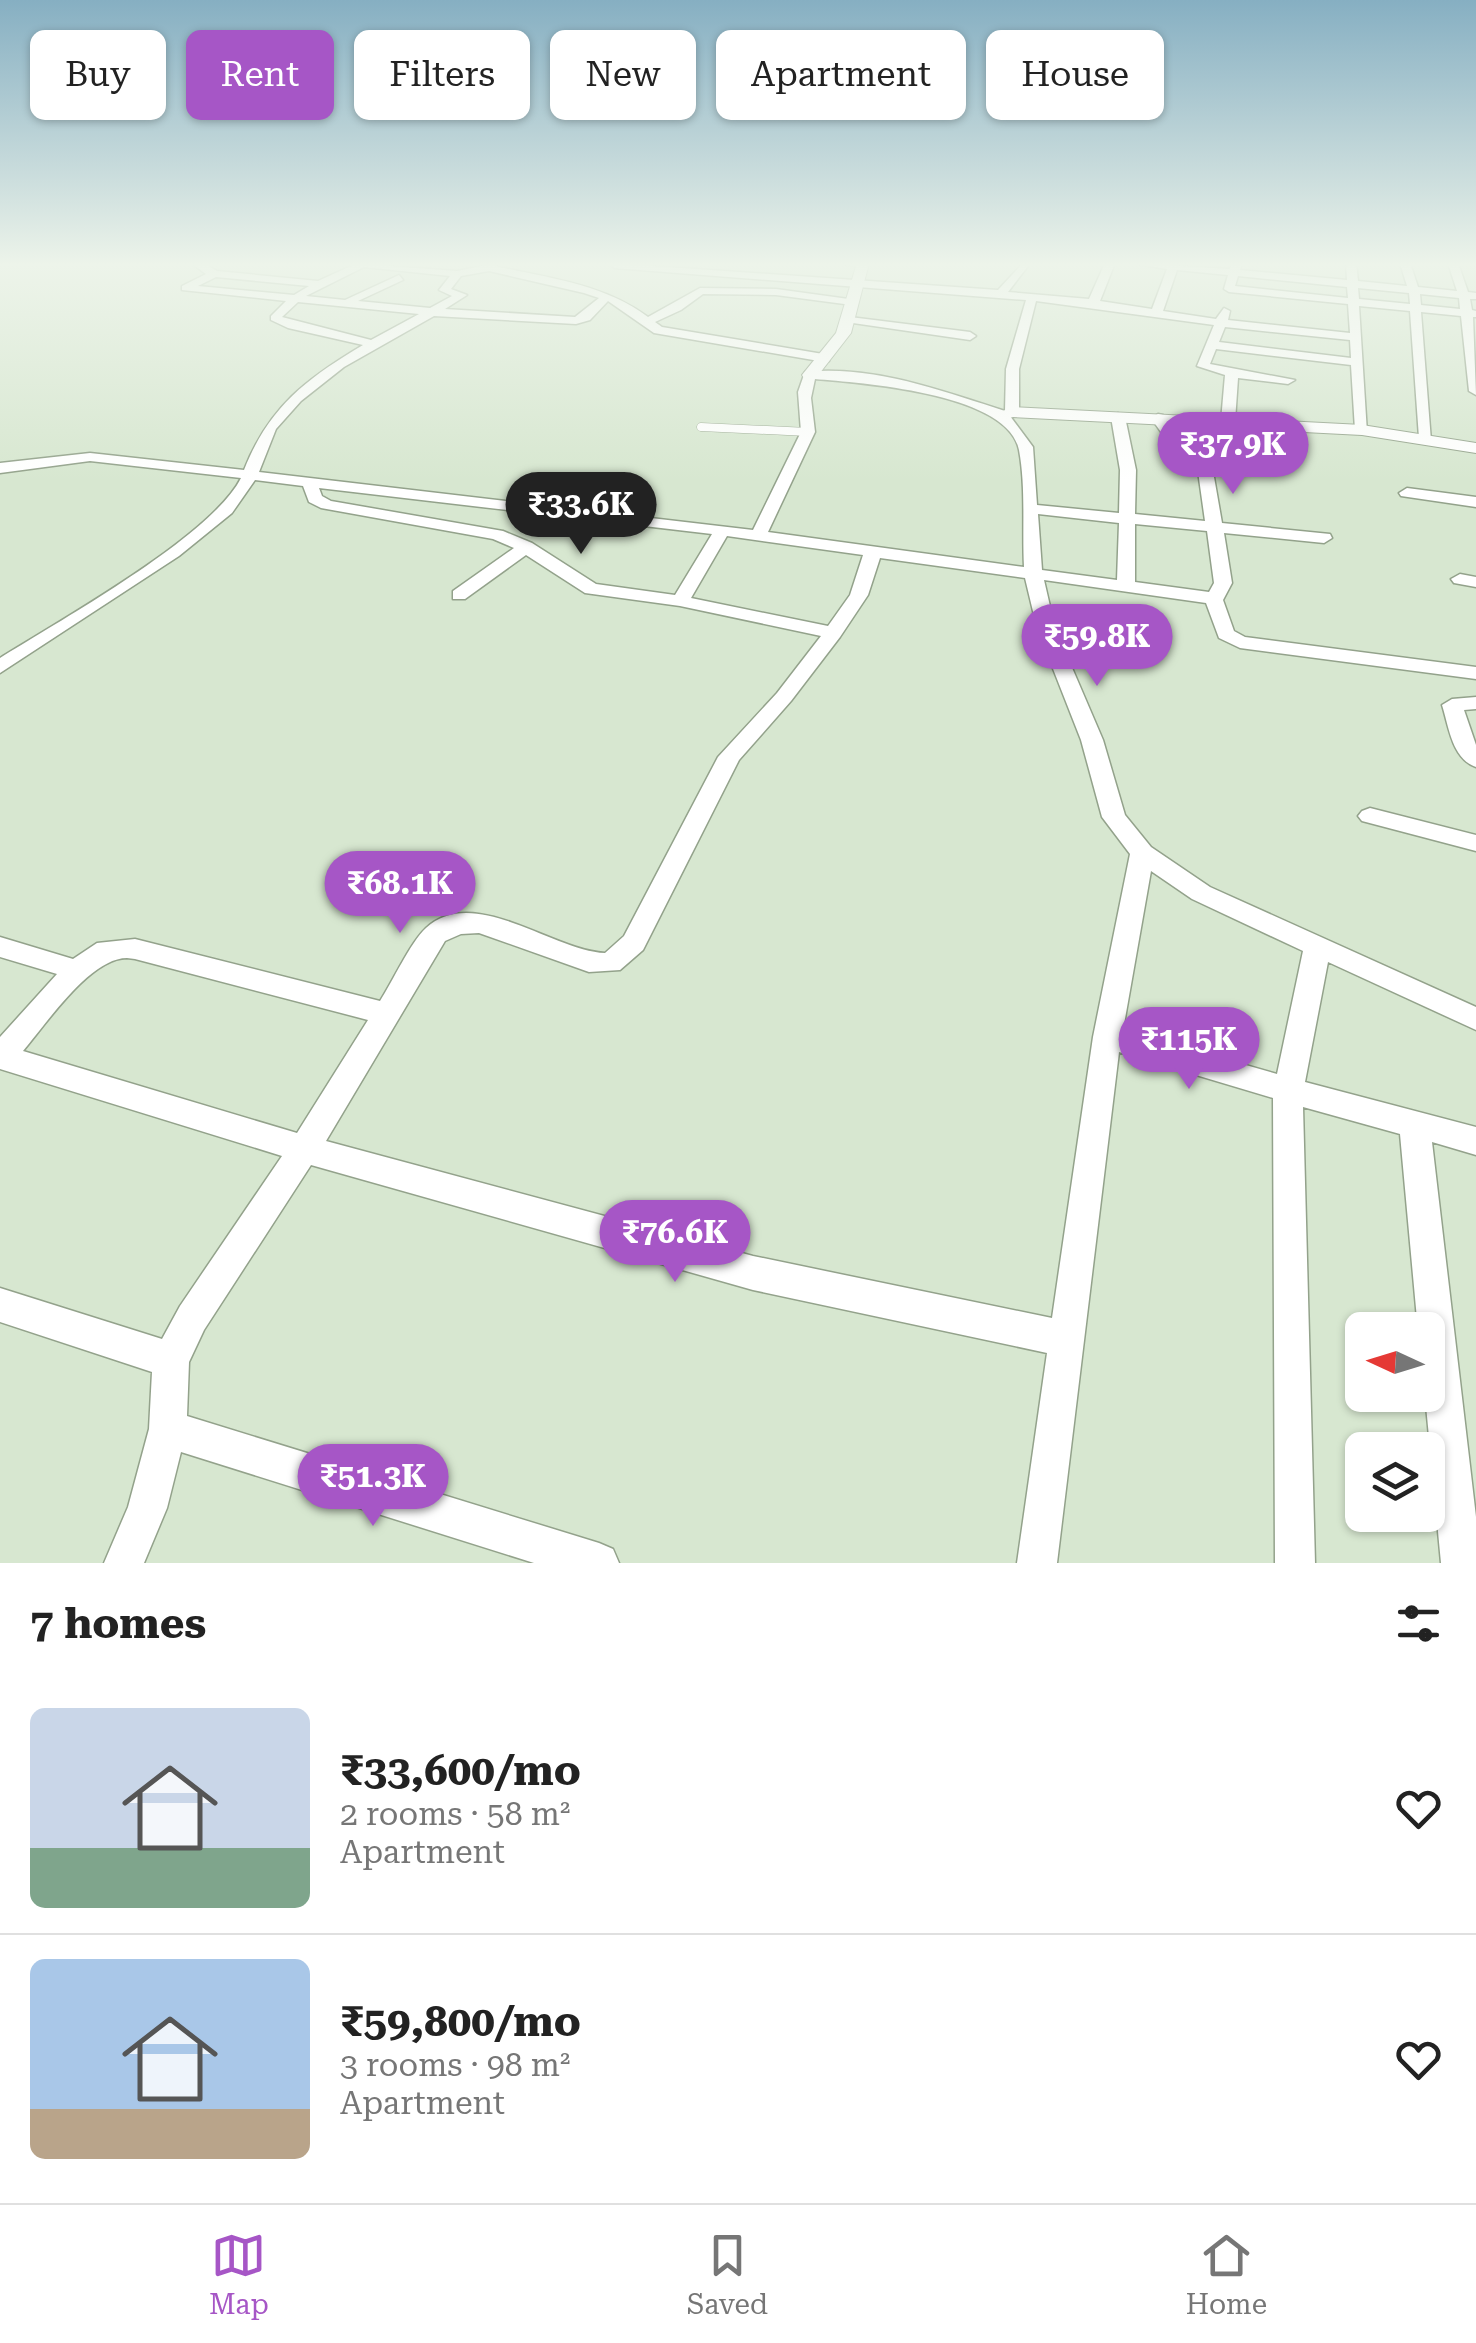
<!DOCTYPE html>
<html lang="en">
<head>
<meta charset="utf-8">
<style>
	:root { --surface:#fff; --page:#f2f2f2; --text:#222; --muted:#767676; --line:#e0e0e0; --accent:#a656c6 }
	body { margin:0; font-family:"Roboto Serif",serif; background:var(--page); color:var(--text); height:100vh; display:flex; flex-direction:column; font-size:38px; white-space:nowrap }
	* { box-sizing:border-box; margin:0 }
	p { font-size:32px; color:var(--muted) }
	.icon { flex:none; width:55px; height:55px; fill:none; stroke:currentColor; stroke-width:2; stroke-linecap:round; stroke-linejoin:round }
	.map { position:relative; height:1563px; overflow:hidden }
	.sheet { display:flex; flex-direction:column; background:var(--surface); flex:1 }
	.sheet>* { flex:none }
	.hud { position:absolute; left:30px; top:30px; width:1418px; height:90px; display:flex; gap:20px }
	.needle { width:65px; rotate:274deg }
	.controls { position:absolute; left:1345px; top:1312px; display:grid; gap:20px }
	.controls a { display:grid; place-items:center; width:100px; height:100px; border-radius:15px; background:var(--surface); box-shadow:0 2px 8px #0004; font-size:50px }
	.price { position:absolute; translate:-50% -85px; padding:0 22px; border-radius:35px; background:var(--accent); color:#fff; font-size:32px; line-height:65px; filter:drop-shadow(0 2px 5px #0008) }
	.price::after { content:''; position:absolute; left:50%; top:60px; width:30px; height:22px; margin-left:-15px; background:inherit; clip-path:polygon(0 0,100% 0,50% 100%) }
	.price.active { background:#222; color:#fff }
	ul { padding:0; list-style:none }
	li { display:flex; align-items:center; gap:30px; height:250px; padding:0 30px }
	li+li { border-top:2px solid var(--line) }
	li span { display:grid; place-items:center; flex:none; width:280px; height:200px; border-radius:15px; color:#555 }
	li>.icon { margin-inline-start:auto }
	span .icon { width:120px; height:120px; fill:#fffc; stroke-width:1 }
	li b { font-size:42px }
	h2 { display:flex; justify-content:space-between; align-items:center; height:120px; padding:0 30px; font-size:42px }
	.tag { padding:0 35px; border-radius:15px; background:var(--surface); box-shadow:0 2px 8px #0004; font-size:35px; line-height:90px }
	.tag.active { background:var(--accent); color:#fff }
	.dock { display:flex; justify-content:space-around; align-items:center; height:140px; border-top:2px solid var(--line); background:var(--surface); font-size:28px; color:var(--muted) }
	.dock a { display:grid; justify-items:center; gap:5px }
	.dock .active { color:var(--accent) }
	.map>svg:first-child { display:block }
</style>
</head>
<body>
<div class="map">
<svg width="1476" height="1563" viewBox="0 0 1476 1563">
	<rect width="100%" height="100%" fill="#d7e7d0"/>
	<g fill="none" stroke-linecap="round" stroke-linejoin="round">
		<defs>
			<path id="service" d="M701 427 808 432"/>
			<g id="minor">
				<path d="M191 263H203L217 271 318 281 351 266 348 263 457 271 497 263 495 266C548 278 604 284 648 317L700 288 776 289 856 300 852 305 776 295 703 294 681 310 655 322 662 327 829 355V361L825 362 654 333 608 301 590 320 576 324 434 316 344 367 301 401 276 429 259 472 753 530 801 432 798 392 805 372C873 365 942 391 1005 411L1006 369 1026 300 614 268 610 263 998 290 1023 263 1028 266 1008 292 1089 299 1105 263H1115L1100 301 1152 309 1167 269 1131 263 1230 269 1232 263H1242L1240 270 1347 280 1346 263H1356L1358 281 1407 286 1400 263H1410L1418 287 1457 291 1448 263H1458L1468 292 1476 293V299H1470L1472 310 1476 311V317H1473L1476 395 1469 391 1461 316 1421 312 1431 441 1419 438 1410 311 1359 306 1367 433 1355 430 1351 365 1216 349 1210 364 1295 380 1288 384 1238 378 1235 421 1228 425 1221 421 1225 375 1197 366 1214 325 1036 301 1019 369V412L1010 416 1033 447 1037 505 1119 513 1120 470 1111 417 1118 413 1125 417 1136 470 1135 514 1205 521 1196 457 1173 449 1151 418 1158 414 1163 415 1183 443 1210 454 1222 523 1330 534 1332 538 1324 543 1224 533 1232 583 1223 600 1234 631 1245 637 1476 667V679L1240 648 1219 638 1206 603 1044 580 1055 628 1103 740 1125 815 1151 847 1210 887 1476 1007V1030L1328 962 1305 1082 1476 1127V1155L1432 1142 1476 1517V1563H1441L1425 1395H1428V1330H1418L1400 1134 1303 1107 1315 1563H1275L1273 1098 1119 1052 1057 1563H1017L1047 1353 753 1290 311 1165 204 1330 189 1362 187 1416 599 1543 613 1549 619 1563H534L181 1452 167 1508 144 1563H104L128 1507 149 1429 152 1372 0 1322V1288L162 1339 180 1306 282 1156 0 1069V1037L57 974 0 957V937L73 959 97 943 135 939 380 1001C393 981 410 943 426 928 474 884 553 951 605 953L624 936 718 757 777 693 821 636 680 606 585 593 526 555 465 599H453V591L514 548 493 539 321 508 309 502 303 486 255 480 232 513 179 556 0 673V658C59 621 212 536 241 478L90 461 0 473V463L90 453 244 470C269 407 306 379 363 345L288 328 271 320V316L286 301 182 290V286L206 274ZM364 267 450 276 439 290 452 296 430 308 358 301 403 280 399 275 345 300 306 296ZM1177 270 1228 275 1224 289 1229 292 1348 304 1350 333 1228 320 1230 311 1224 308 1216 319 1163 311ZM489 271 584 293 599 298 575 317 445 309 467 295 451 289 461 276ZM1238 276 1347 287 1348 298 1235 286ZM216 277 309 286 294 295 198 286ZM1358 288 1409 293 1410 304 1359 299ZM1420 294 1459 298 1460 309 1421 305ZM298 302 419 314 371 340 282 317ZM1225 327 1350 340 1351 358 1219 342ZM815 379C862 383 1008 393 1019 450 1026 487 1022 530 1024 567L768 532 815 432 811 398ZM319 488 712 534 675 595 596 584 532 543 503 531 331 501 322 496ZM1038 514 1119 523 1117 580 1042 570ZM1135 524 1207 531 1214 583 1209 592 1135 582ZM727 536 863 555 850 595 828 626 691 598ZM880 558 1025 578 1037 628 1081 740 1102 817 1130 854 1093 1037 1052 1318 753 1256 326 1141 445 941 461 934 479 933 589 972 620 970 643 950 739 760 791 701 840 637 868 595ZM1151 871 1192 899 1303 951 1277 1074 1123 1030ZM127 958 135 959 368 1020 297 1133 23 1051C46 1024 90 958 127 958Z"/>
				<path d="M836 263H866L867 264 862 267Z"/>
				<path d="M850 317 970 332 976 336 970 340 846 322Z"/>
				<path d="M1407 488 1476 497V507L1401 496 1399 493Z"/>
				<path d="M1460 574 1476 577V587L1454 583 1451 579Z"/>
				<path d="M1476 697V709L1464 710 1476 745V767C1452 759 1449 727 1442 705L1452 699Z"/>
				<path d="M1370 808 1476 835V851L1362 821 1358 816 1362 811Z"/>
			</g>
			<g id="tertiary">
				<path d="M857 263H869L851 333 816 378H804L802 375 836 333Z"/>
				<path d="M1012 407 1362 425 1476 443V453L1362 435 1013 417 1002 420 994 415Z"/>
			</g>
		</defs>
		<use href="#service" stroke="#93a28b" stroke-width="9"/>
		<use href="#minor" stroke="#93a28b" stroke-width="3"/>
		<use href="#tertiary" stroke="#93a28b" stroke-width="2"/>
		<use href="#service" stroke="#fff" stroke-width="8"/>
		<use href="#minor" fill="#fff" fill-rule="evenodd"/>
		<use href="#tertiary" fill="#fff" fill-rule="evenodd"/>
	</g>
	<linearGradient id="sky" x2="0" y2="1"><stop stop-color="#86afc2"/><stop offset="0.55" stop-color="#edf4ea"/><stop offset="1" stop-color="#edf4ea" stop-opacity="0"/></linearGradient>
	<rect width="1476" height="481" fill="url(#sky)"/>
</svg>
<div class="controls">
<a><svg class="needle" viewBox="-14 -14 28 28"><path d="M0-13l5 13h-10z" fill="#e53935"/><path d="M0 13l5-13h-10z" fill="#767676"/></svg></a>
<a><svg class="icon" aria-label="layers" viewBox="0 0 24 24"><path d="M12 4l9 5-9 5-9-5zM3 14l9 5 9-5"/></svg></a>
</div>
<b class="price" style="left:1233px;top:497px">₹37.9K</b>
<b class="price active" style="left:581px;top:557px">₹33.6K</b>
<b class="price" style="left:1097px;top:689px">₹59.8K</b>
<b class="price" style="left:400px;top:936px">₹68.1K</b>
<b class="price" style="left:1189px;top:1092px">₹115K</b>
<b class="price" style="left:675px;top:1285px">₹76.6K</b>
<b class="price" style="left:373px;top:1529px">₹51.3K</b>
<div class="hud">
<a class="tag">Buy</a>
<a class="tag active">Rent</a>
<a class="tag">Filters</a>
<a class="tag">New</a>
<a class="tag">Apartment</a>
<a class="tag">House</a>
</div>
</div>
<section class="sheet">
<h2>7 homes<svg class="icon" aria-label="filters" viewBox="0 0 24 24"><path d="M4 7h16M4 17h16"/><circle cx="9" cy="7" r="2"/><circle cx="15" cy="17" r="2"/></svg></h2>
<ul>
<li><span style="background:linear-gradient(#c9d6e8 70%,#7fa58c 0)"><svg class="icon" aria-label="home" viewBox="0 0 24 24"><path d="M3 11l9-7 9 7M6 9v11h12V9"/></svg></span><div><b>₹33,600/mo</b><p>2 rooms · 58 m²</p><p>Apartment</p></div><svg class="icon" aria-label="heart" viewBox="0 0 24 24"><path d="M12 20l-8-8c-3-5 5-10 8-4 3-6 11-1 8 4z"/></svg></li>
<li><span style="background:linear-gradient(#a9c7e8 75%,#b9a48a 0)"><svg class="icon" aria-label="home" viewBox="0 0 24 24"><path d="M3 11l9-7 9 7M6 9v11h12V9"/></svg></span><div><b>₹59,800/mo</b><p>3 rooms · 98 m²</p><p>Apartment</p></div><svg class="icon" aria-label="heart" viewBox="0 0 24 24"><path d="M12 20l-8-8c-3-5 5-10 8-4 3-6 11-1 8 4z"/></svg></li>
</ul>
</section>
<nav class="dock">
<a class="active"><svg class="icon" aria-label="map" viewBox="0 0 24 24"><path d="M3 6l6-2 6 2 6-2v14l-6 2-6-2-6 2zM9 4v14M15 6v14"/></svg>Map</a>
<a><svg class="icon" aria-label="saved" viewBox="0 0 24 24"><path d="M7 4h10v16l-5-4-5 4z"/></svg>Saved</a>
<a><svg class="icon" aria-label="home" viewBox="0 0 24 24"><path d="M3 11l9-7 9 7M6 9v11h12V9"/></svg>Home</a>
</nav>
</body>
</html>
